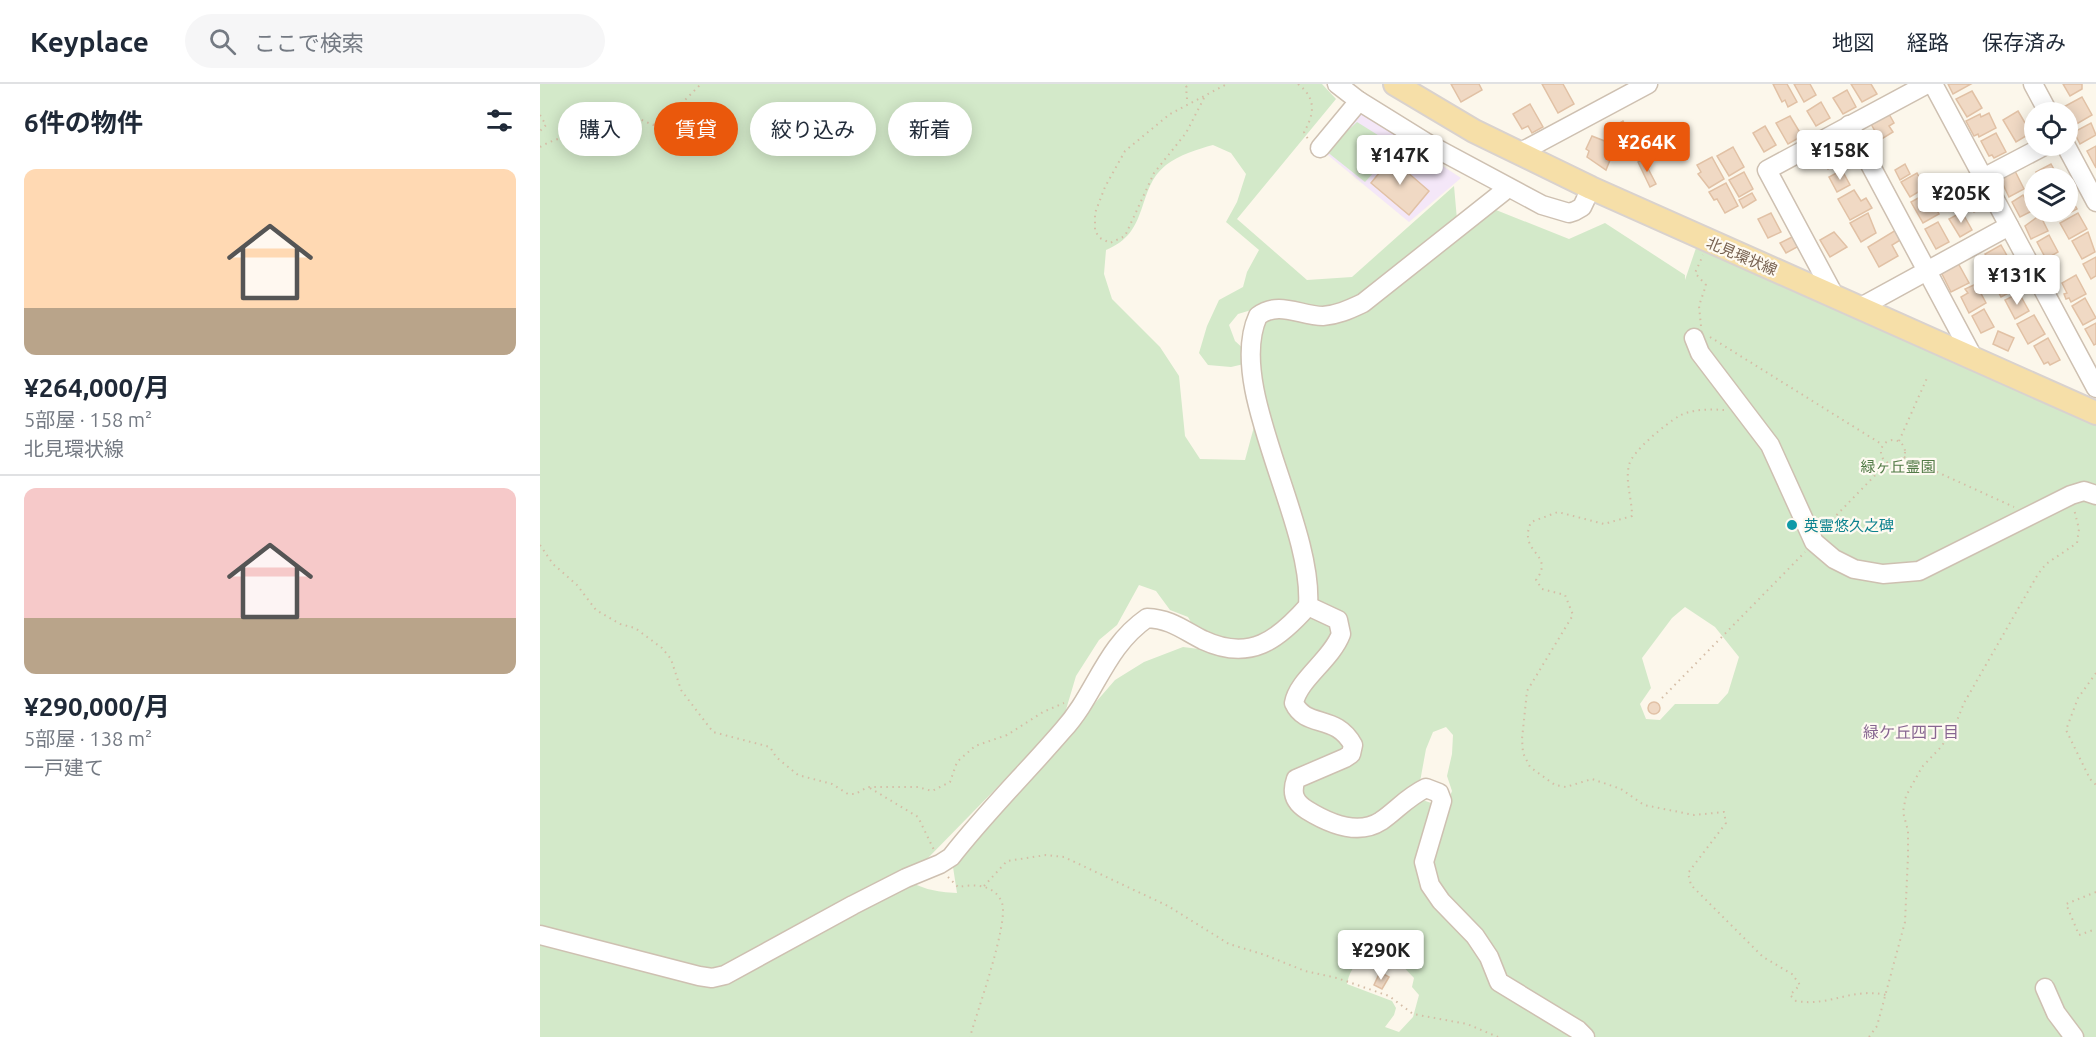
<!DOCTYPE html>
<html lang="ja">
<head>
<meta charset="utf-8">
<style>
	:root { --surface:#fff; --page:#f6f6f7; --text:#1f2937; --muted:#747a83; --line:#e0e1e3; --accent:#ea580c }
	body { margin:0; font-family:Ubuntu,"Noto Sans JP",sans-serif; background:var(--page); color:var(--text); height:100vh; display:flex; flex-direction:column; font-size:22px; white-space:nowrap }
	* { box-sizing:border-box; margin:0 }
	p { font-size:20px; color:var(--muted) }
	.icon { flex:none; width:33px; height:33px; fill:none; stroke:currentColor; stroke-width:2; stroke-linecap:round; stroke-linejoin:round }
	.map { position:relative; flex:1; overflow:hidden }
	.sheet { display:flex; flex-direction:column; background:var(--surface); width:540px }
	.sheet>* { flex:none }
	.top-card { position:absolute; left:18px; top:18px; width:570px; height:54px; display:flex; gap:12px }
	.buttons { position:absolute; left:1484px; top:18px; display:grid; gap:12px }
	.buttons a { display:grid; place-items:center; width:54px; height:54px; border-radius:50%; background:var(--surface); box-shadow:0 3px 15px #0003; font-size:30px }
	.price { position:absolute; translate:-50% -51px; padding:0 14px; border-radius:6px; background:#fff; color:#222; font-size:20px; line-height:39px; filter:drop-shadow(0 2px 3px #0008) }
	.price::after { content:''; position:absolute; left:50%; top:36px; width:18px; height:14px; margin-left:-9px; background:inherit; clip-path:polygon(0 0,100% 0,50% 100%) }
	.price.on { background:var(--accent); color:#fff }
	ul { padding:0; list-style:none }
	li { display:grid; align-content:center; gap:12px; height:318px; padding:0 24px }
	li+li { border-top:2px solid var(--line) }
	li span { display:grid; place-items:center; height:186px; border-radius:12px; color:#555 }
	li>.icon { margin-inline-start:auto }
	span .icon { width:108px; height:108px; fill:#fffc; stroke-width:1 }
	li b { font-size:26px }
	h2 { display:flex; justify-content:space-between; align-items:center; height:72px; padding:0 24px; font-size:26px }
	.chip { padding:0 21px; border-radius:27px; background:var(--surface); box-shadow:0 3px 15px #0003; font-size:21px; line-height:54px }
	.chip.on { background:var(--accent); color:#fff }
	header { display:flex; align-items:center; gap:36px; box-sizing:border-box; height:84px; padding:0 30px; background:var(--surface); border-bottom:2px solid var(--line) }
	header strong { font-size:28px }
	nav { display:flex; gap:33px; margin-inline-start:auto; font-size:21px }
	.search { width:420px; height:54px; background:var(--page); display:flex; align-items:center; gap:15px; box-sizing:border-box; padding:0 21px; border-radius:33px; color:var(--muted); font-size:22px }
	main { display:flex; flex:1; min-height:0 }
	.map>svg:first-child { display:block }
</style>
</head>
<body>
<header>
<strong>Keyplace</strong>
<div class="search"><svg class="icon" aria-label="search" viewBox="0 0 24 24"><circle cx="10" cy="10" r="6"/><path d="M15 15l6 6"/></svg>ここで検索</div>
<nav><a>地図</a><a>経路</a><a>保存済み</a></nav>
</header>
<main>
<section class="sheet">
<h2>6件の物件<svg class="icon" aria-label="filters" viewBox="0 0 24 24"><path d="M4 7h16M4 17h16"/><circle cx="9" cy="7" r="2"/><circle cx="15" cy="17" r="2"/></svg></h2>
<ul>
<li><span style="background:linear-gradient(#ffd9b3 75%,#b9a48a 0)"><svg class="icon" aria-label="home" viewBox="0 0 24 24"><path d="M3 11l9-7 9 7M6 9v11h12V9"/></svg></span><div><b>¥264,000/月</b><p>5部屋 · 158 m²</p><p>北見環状線</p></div></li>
<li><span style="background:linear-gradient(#f6c9c9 70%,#b9a48a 0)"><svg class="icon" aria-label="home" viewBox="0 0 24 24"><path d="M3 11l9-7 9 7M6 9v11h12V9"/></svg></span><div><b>¥290,000/月</b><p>5部屋 · 138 m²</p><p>一戸建て</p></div></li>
</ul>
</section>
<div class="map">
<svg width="1556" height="953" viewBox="0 0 1556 953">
	<rect width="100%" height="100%" fill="#fcf7eb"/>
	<path fill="#f4e7f8" d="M818 26 921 94 869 138 783 67Z"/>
	<g fill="#d3e9c9" fill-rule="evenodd">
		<path d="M0 0H782L796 15 697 135 767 196 812 193 914 102 918 147 956 126 1029 155 1065 139 1145 191V196L1156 164 1556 340V953H0ZM673 61 691 69 706 90 697 118 686 138 719 166 707 188 703 203 679 216 667 242 659 269 668 281 691 283 704 280 721 317 705 376 660 375 645 352 639 292 620 263 572 215 564 190 566 166C611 148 595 106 626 81 639 71 658 65 673 61ZM728 221 743 231 723 239 706 267 695 257 689 241 698 230ZM599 501 616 507 630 526 648 533 667 566 643 563 604 578 575 596 413 783 417 809C397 808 377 805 362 791L387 775 518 641 525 629 536 592 559 556 577 541ZM1145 523 1175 543 1199 573 1188 609 1178 620H1135L1120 636 1106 635 1100 620 1111 604 1102 574 1132 534ZM906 643 913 651 912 670 907 692 912 707 907 720H894L877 714 886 665 893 648ZM842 870 855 874 874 894 872 903 879 911 873 933 859 948 845 943 854 931 856 924 852 917 807 900C811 880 822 872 842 870Z"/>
		<path d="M817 38 857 63 825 98 786 67Z"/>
	</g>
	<g fill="#f0d9c4" stroke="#e1c1a5" stroke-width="1.5">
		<path d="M911 0H939L942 6 921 18Z"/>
		<path d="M1002 0H1023L1034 20 1018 29Z"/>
		<path d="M1233 0H1247L1257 18 1248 23 1245 16 1242 18Z"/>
		<path d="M1254 0H1270L1276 11 1264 18Z"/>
		<path d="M1311 0H1331L1337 10 1322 18Z"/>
		<path d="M1408 0H1431L1413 10Z"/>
		<path d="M1523 0H1542V5L1530 12Z"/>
		<path d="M1307 6 1316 23 1303 30 1293 14Z"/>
		<path d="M1432 7 1442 24 1427 33 1416 15Z"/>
		<path d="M1542 13 1552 31 1528 45 1527 28 1518 26Z"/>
		<path d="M1281 18 1290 34 1276 42 1267 27Z"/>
		<path d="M990 20 1003 43 992 49 988 42 982 45 973 30Z"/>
		<path d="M1478 27 1491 49 1476 58 1463 36Z"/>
		<path d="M1449 29 1456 44 1439 53 1438 50 1434 52 1426 37 1440 30 1441 33Z"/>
		<path d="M1349 30 1354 39 1349 42 1353 48 1340 56 1331 40Z"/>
		<path d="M1250 32 1262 52 1248 60 1236 39Z"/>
		<path d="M1083 37 1091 52 1084 55 1076 41Z"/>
		<path d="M1551 39 1556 51 1540 60 1534 48Z"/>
		<path d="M1225 42 1236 61 1224 68 1213 49Z"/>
		<path d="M1456 49 1466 68 1454 74 1452 71 1449 72 1441 57Z"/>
		<path d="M1052 52 1067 58 1065 62 1074 66 1066 86 1047 73 1049 67 1046 65Z"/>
		<path d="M1095 53 1099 61 1090 66 1085 58Z"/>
		<path d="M861 58 868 63 858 75 852 69Z"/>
		<path d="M1296 60 1305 76 1288 85 1279 70Z"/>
		<path d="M1556 62V84L1547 67Z"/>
		<path d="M1193 63 1204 83 1189 92 1177 72Z"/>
		<path d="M1172 73 1184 95 1169 104 1158 90 1161 88 1157 81Z"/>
		<path d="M863 75 871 81 866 87 889 107 869 131 831 99 849 77 856 83Z"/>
		<path d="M1103 75 1116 100 1110 103 1098 78Z"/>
		<path d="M1365 80 1370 90 1360 96 1355 86Z"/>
		<path d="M1511 80 1519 94H1500L1496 88Z"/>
		<path d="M1302 86 1310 101 1297 108 1289 93Z"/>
		<path d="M1475 87 1484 105 1469 113 1460 94Z"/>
		<path d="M1204 88 1213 105 1199 113 1189 96Z"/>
		<path d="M1377 89 1385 104 1370 113 1361 98Z"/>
		<path d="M1186 99 1198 122 1185 129 1177 115 1174 116 1169 108Z"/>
		<path d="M1437 103 1446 122 1434 128 1424 109Z"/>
		<path d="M1314 106 1321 117 1326 114 1332 124 1310 136 1298 115Z"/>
		<path d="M1528 108 1537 125 1518 135 1514 128H1527Z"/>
		<path d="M1212 109 1216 116 1203 124 1199 116Z"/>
		<path d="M1387 109 1399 130 1383 139 1371 118Z"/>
		<path d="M1483 111 1492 127 1480 133 1472 118Z"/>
		<path d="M1422 128 1432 146 1420 153 1409 135Z"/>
		<path d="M1231 129 1241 148 1228 154 1218 135Z"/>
		<path d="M1328 129 1336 149 1321 158 1310 139Z"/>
		<path d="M1538 129 1547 145 1529 155 1520 139Z"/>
		<path d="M1500 131 1508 147 1491 155 1485 142Z"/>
		<path d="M1398 138 1409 158 1396 165 1385 145Z"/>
		<path d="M1356 146 1362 155 1352 161 1358 172 1339 183 1328 163Z"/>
		<path d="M1294 148 1307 163 1290 173 1280 156Z"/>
		<path d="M1548 148 1555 168 1542 175 1532 157Z"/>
		<path d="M1509 151 1518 168 1506 175 1497 158Z"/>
		<path d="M1254 152 1259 162 1246 169 1240 159Z"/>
		<path d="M1461 161 1470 177 1454 185 1445 170Z"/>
		<path d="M1556 173V192L1551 195 1543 180Z"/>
		<path d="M1418 179 1429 199 1411 208 1401 188Z"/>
		<path d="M1467 185 1478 204 1461 213 1451 194Z"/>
		<path d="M1536 191 1546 210 1531 218 1529 214 1526 215 1524 210 1527 209 1522 199Z"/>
		<path d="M1436 200 1446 219 1429 229 1421 213 1428 209 1425 205Z"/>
		<path d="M1479 209 1489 227 1475 235 1465 216Z"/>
		<path d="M1545 214 1556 234 1543 241 1532 222Z"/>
		<path d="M1444 225 1454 243 1441 249 1432 232Z"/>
		<path d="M1494 231 1505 250 1488 260 1477 240Z"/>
		<path d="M1556 239V260L1554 261 1545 245Z"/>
		<path d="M1458 247 1474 254 1468 267 1453 260Z"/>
		<path d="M1508 254 1520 276 1510 281 1508 278 1504 280 1494 262Z"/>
		<circle cx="1114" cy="624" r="6"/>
		<path d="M840 888 849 893 842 905 834 901Z"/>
	</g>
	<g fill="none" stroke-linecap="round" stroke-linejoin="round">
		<defs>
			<g id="minor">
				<path d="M797 0 819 17 890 61 1002 121 1029 129 1035 127 1042 123 1051 104"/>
				<path d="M1393 0 1556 304"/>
				<path d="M1493 0 1508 28"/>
				<path d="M1309 41 1434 275"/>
				<path d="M1526 62 1556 118"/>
				<path d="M780 64 819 17"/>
				<path d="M981 68 1108 0"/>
				<path d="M1443 94 1504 62"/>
				<path d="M1294 211 1227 86 1387 0"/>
				<path d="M1321 223 1469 142"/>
				<path d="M1154 254 1160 269 1230 361 1274 458 1294 475 1314 485 1343 490 1379 487 1531 411 1544 407 1556 411"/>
				<path d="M768 522 798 536 801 550C791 576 758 596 754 619 766 645 796 629 813 661L811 670 805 674 756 695C751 709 754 718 767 726 788 739 818 752 841 737 857 726 867 713 886 704L899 709 902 717 884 778 890 801 901 817 935 852 949 873 959 898 1038 946 1045 953"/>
				<path d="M0 851 159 892 172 894 185 891 313 821 366 794 400 780 411 773C446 728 486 689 523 646 556 610 564 564 607 534 631 535 643 546 663 556 710 578 738 556 768 522 774 438 685 304 718 232 739 216 760 232 783 232 798 231 810 225 823 219L968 104"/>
				<path d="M1505 904 1516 929 1534 953"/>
			</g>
			<path id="major" d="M855 0 934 47 1051 104 1556 329"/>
		</defs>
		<use href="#minor" stroke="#cec0b1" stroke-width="21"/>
		<use href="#major" stroke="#d9d2ce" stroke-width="26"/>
		<g stroke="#d5bda6" stroke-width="2" stroke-dasharray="1.5 4.5" stroke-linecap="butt">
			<path d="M758 0C776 14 775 29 764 48L768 55"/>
			<path d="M664 14 646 49 614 89 585 152 570 159 560 154 555 147V129L565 103 585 67 630 30 687 0"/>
			<path d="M647 15 646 3 650 0"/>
			<path d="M0 31 6 41 0 47"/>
			<path d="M0 63C16 54 32 49 51 53L68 33 93 32 113 41 128 33 161 0"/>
			<path d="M1161 242 1159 222 1166 201 1155 189 1163 171"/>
			<path d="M1170 253 1343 361"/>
			<path d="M1184 326C1169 325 1152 325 1139 332 1126 340 1092 367 1089 381 1085 398 1092 414 1092 432L1064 440 1018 428 991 438C977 470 1016 469 996 496L1002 505 1025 511 1033 531 987 607 982 655 983 669 990 683 1015 701 1026 703 1052 695 1081 705 1104 721 1154 731 1184 728 1186 739 1148 789 1151 801 1223 873 1252 890 1260 901 1250 911 1256 917C1290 923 1312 903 1346 911"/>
			<circle cx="1353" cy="368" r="12"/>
			<path d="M1359 357 1387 294"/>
			<path d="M1364 373 1474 423"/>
			<path d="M1284 444 1347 379"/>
			<path d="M0 461 13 480 37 501 56 526 80 540 95 544 122 564 131 575 141 606 173 648 230 663 236 673 258 691 292 700 308 710H315L328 703H378L392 707 410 698 417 678 435 662 467 651 503 628 524 619"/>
			<path d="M1556 589 1538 614 1526 646 1550 695 1556 701"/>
			<path d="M1122 614 1265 468"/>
			<path d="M330 704 378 733 394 766"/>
			<path d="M408 793 418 803C434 800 455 800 462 819 469 839 437 928 430 953"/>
			<path d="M444 802 467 777 506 771 524 773 628 822 689 860 725 871 765 887 797 894 849 912 873 930 927 940 958 953"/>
			<path d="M1556 808 1526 820 1539 851 1556 845"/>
			<path d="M1329 953 1337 942 1365 838 1368 772V747L1363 728 1366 712 1382 683 1401 663 1414 644 1424 619 1498 490 1506 480 1537 459 1539 445 1534 425"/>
		</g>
		<use href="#minor" stroke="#fff" stroke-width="18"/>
		<use href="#major" stroke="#f6dfa8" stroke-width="22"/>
	</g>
	<circle fill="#0f9aa8" stroke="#fefaf1" stroke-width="2" cx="1252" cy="441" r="6"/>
	<g text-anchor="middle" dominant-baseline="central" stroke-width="4.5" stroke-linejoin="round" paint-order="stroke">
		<g font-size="15" fill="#76604f" stroke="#fefaf1">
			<text transform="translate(1202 172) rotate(23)">北見環状線</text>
		</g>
		<g font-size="15" fill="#527b47" stroke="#fefaf1">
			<text x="1358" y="382">緑ヶ丘霊園</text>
		</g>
		<g font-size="15" fill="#0d838f" stroke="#fefaf1" text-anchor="start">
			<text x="1264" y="441">英霊悠久之碑</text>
		</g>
		<g font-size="16" fill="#876691" stroke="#fefaf1">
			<text x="1371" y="648">緑ケ丘四丁目</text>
		</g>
	</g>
</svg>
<div class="buttons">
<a><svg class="icon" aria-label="locate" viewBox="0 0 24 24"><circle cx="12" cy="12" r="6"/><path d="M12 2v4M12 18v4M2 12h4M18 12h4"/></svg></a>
<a><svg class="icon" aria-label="layers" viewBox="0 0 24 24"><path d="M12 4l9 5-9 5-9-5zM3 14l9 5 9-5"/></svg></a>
</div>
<b class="price on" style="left:1107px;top:89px">¥264K</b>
<b class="price" style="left:1300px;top:97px">¥158K</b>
<b class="price" style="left:860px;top:102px">¥147K</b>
<b class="price" style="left:1421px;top:140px">¥205K</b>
<b class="price" style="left:1477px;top:222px">¥131K</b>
<b class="price" style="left:841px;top:897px">¥290K</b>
<div class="top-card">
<a class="chip">購入</a>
<a class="chip on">賃貸</a>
<a class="chip">絞り込み</a>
<a class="chip">新着</a>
</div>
</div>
</main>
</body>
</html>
